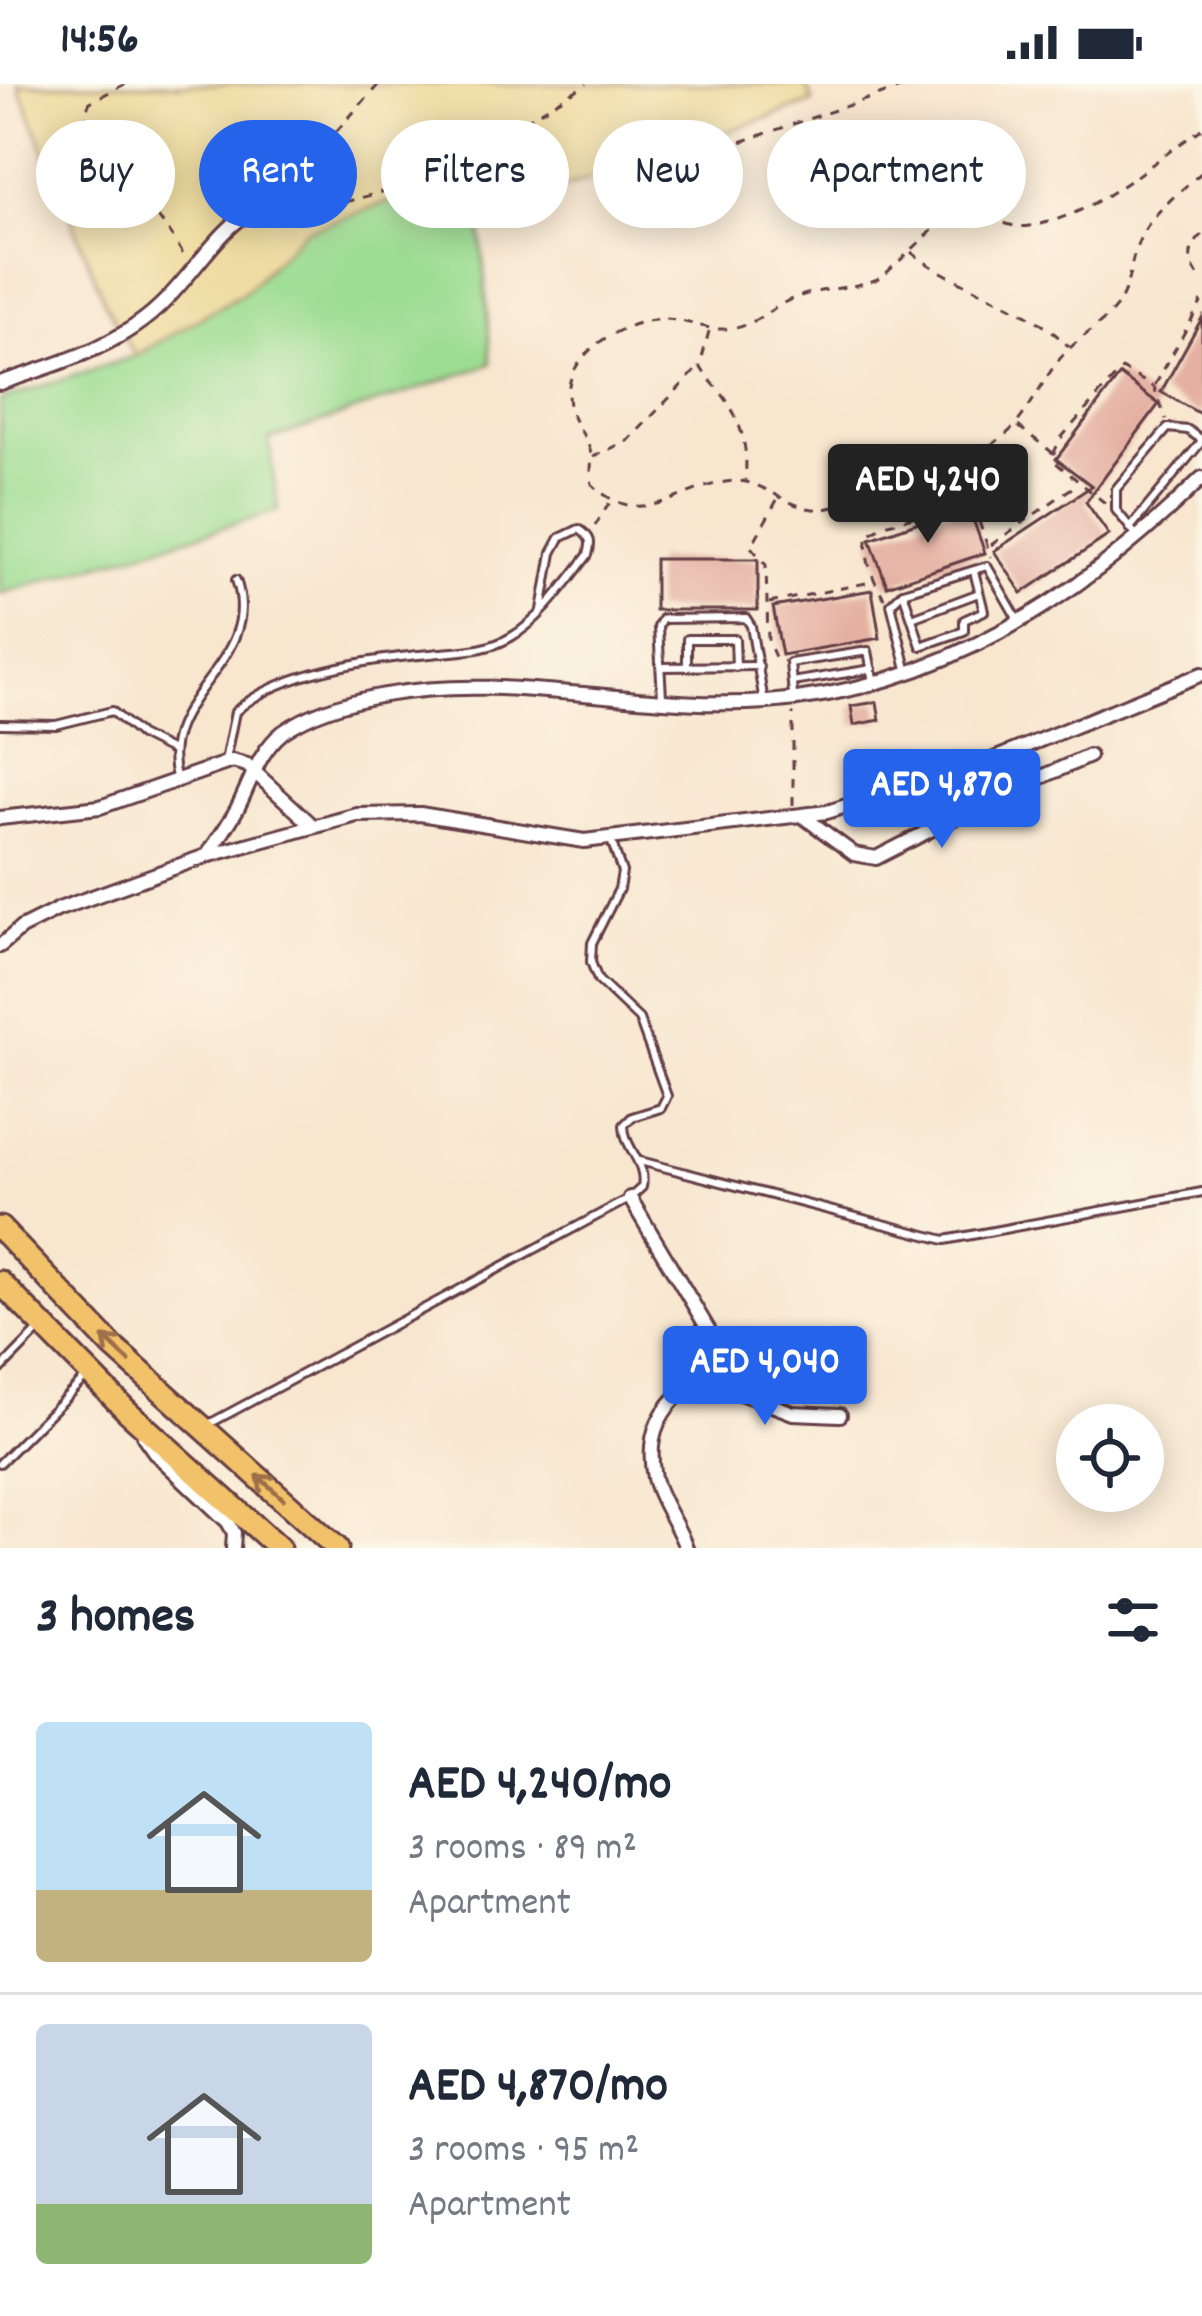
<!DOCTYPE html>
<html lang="en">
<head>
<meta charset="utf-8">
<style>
	:root { --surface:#fff; --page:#f6f6f7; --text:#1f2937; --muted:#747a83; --line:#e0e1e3; --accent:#2563eb }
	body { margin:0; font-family:Dekko,sans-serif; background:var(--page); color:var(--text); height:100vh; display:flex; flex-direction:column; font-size:45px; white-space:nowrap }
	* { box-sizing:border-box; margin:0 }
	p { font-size:39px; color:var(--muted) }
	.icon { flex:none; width:66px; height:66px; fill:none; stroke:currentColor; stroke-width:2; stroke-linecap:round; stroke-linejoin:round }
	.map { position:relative; height:1464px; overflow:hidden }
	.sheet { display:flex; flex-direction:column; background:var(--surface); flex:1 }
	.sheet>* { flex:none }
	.guide { position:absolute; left:36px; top:36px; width:1131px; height:108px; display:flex; gap:24px }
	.controls { position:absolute; left:1056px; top:1320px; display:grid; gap:24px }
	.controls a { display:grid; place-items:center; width:108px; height:108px; border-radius:50%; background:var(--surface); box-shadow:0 6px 30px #0003; font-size:60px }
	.price { position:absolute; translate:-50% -102px; padding:0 27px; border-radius:12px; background:var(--accent); color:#fff; font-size:39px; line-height:78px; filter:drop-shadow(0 3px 6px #0008) }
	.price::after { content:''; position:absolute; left:50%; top:72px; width:36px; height:27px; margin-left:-18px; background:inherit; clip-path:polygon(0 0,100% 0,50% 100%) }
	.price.selected { background:#222; color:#fff }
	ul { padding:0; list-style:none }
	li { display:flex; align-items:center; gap:36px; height:300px; padding:0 36px }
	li+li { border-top:3px solid var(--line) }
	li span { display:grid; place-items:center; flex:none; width:336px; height:240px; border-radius:12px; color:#555 }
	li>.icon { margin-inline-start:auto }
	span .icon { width:144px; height:144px; fill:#fffc; stroke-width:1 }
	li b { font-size:51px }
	h2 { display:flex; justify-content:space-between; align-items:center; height:144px; padding:0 36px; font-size:51px }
	.chip { padding:0 42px; border-radius:54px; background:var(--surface); box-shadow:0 6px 30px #0003; font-size:42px; line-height:108px }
	.chip.selected { background:var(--accent); color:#fff }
	.status { display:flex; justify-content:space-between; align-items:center; height:84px; padding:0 60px; background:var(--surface); direction:ltr }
	.status svg { height:33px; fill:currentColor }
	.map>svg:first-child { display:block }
</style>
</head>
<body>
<div class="status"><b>14:56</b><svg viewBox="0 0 49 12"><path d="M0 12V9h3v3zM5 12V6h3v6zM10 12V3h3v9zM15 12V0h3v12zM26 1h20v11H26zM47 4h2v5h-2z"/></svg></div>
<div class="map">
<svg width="1202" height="1464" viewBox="0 0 1202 1464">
	<rect width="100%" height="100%" fill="#fcf5e5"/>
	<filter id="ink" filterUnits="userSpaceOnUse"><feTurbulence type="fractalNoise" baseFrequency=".00833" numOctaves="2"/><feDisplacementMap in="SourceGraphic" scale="24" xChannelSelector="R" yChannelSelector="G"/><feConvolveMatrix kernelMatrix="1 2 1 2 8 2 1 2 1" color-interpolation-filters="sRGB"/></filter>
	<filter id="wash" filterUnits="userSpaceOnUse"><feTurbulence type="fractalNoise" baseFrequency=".004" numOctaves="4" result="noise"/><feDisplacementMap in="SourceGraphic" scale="48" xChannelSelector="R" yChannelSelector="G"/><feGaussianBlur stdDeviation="2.7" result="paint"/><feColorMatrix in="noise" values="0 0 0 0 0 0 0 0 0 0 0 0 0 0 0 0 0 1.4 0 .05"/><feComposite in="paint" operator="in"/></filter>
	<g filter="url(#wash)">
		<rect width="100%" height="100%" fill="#f8e6cf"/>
		<path fill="#9ddd93" stroke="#747e5f" stroke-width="3" d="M459 94 478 106 491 280 269 356 278 427 0 510V316L135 272 246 207 303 147Z"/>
		<path fill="#eeda9e" stroke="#9c7c64" stroke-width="3" d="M18 0H805L813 18 479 133 478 106 459 94 304 147 246 207 135 272 105 219Z"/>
		<g id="blocks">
			<g fill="#e5b0a3">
				<path d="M1202 234V331L1161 308Z"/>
				<path d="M1120 291 1159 320 1086 418 1109 451 1022 509 994 467 1092 402 1056 375Z"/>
				<path d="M968 421 985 469 887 502 870 455Z"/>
				<rect x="655" y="475" width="103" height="51"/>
				<path d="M872 506 880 554 782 571 773 523Z"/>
				<path d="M877 618 880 636 854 641 851 622Z"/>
			</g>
		</g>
	</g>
	<g filter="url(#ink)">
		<use href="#blocks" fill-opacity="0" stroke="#643d44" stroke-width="3"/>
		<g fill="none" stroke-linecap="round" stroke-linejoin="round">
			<defs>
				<g id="lane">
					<path d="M1130 444 1202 357"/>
					<path d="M1136 451 1116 426V405L1168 344 1188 346 1202 356"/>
					<path d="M903 508 921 562 964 547V536L984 527 974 487"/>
					<path d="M912 534 979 509"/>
					<path d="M661 583 759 582"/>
					<path d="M687 583V555H735L736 583"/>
					<path d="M908 589 891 520 903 508 987 482 1018 536"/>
					<path d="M792 598 872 585"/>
					<path d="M793 611 790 579 868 567 874 598"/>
					<path d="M662 613 658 543 662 535 746 534 751 542 764 618"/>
					<path d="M0 640 56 641 112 627 140 651 170 666"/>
					<path d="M225 677 235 628C278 588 372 575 430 570 458 567 486 568 511 553 542 535 566 499 588 471 592 458 591 453 579 445L560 454 552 469 542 526"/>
					<path d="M177 696C151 615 266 578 236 496"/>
					<path d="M640 1077 945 1156 1202 1108"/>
					<path d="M0 1286 41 1244"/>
					<path d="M207 1341 630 1114 642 1103C647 1078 624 1065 624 1041L632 1033 661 1024 667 1012 639 935 598 896 591 878 592 859 619 805 622 788 611 756"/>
					<path d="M0 1379 86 1293"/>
				</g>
				<g id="street">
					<path d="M0 299C58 280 122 262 166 216 210 170 219 140 281 109"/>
					<path d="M804 733 854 770 876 774 981 720 1089 672"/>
					<path d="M0 734 100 723 232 677 247 681 312 741"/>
					<path d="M207 771C218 756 228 741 237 725 251 698 258 668 283 648 313 627 350 617 385 611 514 588 638 627 767 618 940 605 1082 513 1202 394"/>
					<path d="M0 862 21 844 59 825 206 772 357 731 420 730 584 757 827 728 984 679 1202 590"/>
					<path d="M630 1114 711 1250C715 1310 637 1306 654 1394 660 1419 678 1440 686 1464"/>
					<path d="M698 1293 793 1329 840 1331"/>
					<path d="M144 1353 156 1370 228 1438 234 1449 233 1464"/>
				</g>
				<g id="highway">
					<path d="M0 1144 113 1263 337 1464"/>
					<path d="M0 1198 127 1327 279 1464"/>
				</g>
			</defs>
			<use href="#lane" stroke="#643d44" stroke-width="12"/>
			<use href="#street" stroke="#643d44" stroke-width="18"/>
			<use href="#highway" stroke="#643d44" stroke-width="27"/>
			<g stroke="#643d44" stroke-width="3" stroke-dasharray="9 9" stroke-linecap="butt">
				<path d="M125 0 90 18 85 28 90 51 167 144 186 175"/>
				<path d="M1202 45C1146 81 1097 132 1029 142 998 147 981 116 949 131L882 193C854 206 821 203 792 215 768 225 752 245 725 245 702 246 684 234 661 235 620 238 560 272 569 321 572 337 584 349 589 363 594 375 589 387 592 400 643 451 684 398 737 397 763 397 785 422 813 425 847 428 866 401 894 388 927 374 967 377 997 357 1028 337 1039 298 1063 271 1079 253 1103 241 1117 222 1130 202 1129 184 1137 162 1147 132 1179 109 1202 88"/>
				<path d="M690 75 912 0"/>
				<path d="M288 101 379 0"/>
				<path d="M292 112 333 121 379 109 463 73 587 0"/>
				<path d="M1202 151C1185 168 1189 179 1202 197"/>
				<path d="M911 168C959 206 1026 218 1069 263"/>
				<path d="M709 247 700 282C705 291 711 297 718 305 740 331 749 363 745 396"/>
				<path d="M1155 301 1202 217"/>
				<path d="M1018 342 1053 369"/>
				<path d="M593 373 629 356 699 283"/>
				<path d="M777 416 751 463 766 481 768 557 776 575 784 577"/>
				<path d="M1105 419 1056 379 1054 369 1060 355 1122 285 1154 303 1166 336"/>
				<path d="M595 442 612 415"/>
				<path d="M991 461 1076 401"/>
				<path d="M885 515C873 497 863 473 868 451L885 441 963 418 973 420 991 473"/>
				<path d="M769 519 871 498"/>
				<path d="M793 721V629"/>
			</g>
			<use href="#lane" stroke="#fff" stroke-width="6"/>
			<use href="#street" stroke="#fff" stroke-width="12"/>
			<use href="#highway" stroke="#f2c26a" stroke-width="21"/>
		</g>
		<defs><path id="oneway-shaft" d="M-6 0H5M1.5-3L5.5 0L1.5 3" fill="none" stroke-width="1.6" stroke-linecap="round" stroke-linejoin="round" transform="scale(3)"/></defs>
		<g stroke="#9e704a">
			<use href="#oneway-shaft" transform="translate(116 1265) rotate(-137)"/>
			<use href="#oneway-shaft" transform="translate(270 1403) rotate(-138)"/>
		</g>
	</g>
</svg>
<div class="controls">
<a><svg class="icon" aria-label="locate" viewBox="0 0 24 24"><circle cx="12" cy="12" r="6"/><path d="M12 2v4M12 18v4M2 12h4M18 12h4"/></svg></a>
</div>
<b class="price selected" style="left:928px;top:462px">AED 4,240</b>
<b class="price" style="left:942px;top:767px">AED 4,870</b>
<b class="price" style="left:765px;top:1344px">AED 4,040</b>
<div class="guide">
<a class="chip">Buy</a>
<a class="chip selected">Rent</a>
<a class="chip">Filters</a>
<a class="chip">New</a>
<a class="chip">Apartment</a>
</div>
</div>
<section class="sheet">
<h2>3 homes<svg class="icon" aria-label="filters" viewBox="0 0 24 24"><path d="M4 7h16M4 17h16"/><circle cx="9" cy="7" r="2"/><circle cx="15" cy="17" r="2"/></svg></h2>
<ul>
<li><span style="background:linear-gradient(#bfe0f5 70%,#c2b280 0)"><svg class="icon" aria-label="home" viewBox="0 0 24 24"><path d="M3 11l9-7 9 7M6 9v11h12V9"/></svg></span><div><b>AED 4,240/mo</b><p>3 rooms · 89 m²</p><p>Apartment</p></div></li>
<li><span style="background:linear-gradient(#c9d6e8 75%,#8fb573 0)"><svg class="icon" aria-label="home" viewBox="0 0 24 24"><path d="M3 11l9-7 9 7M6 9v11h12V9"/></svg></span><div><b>AED 4,870/mo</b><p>3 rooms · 95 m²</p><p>Apartment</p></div></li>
</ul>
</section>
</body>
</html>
